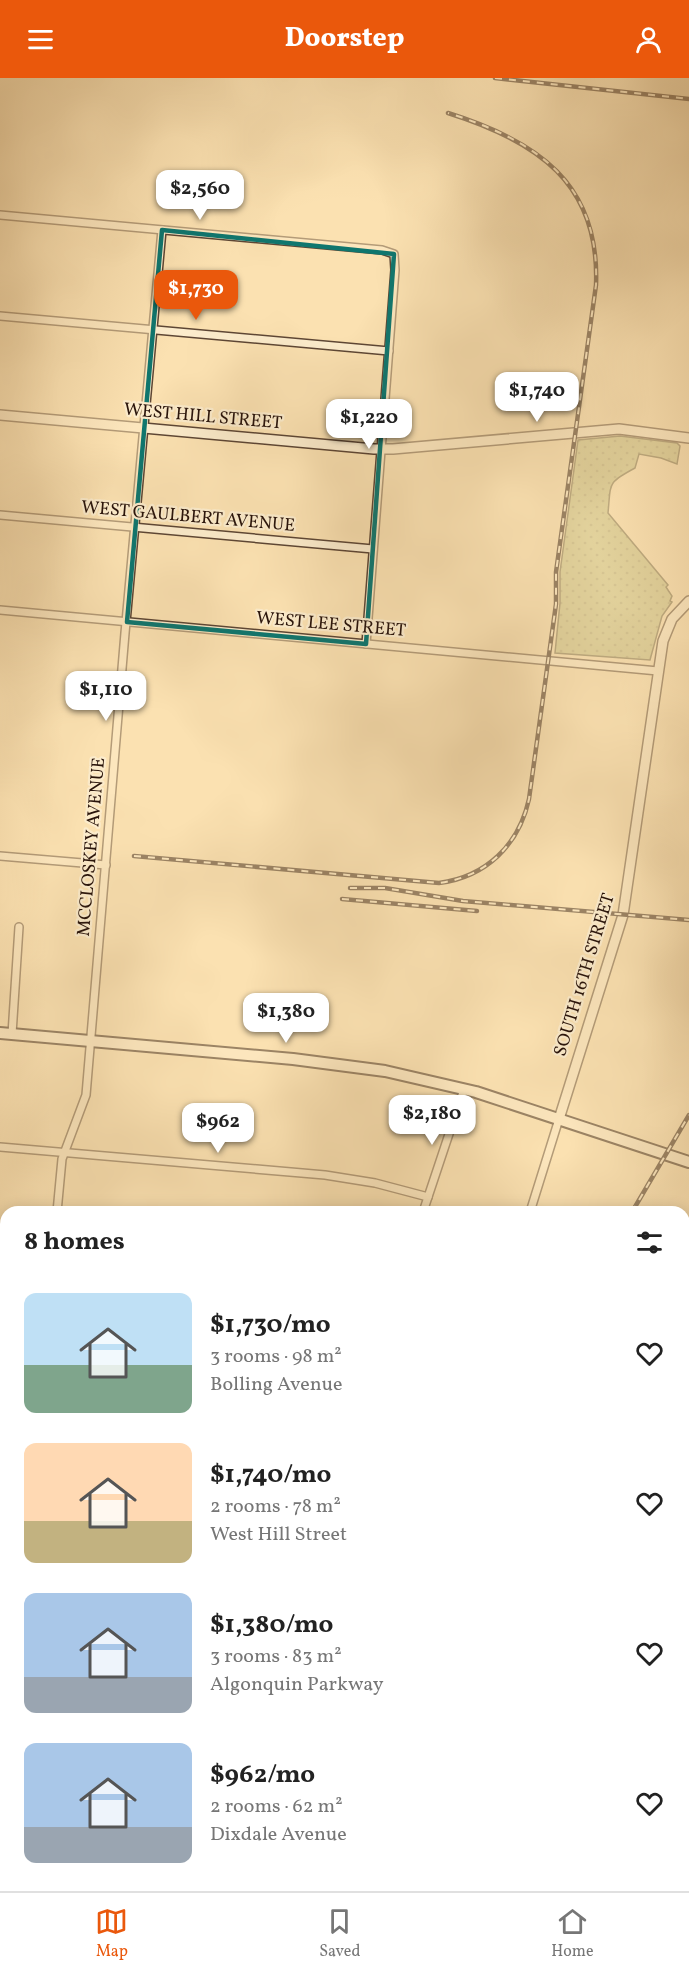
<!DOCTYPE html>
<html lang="en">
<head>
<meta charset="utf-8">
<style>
	:root { --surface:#fff; --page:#f6f6f6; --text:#222; --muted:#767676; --line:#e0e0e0; --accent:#ea580c }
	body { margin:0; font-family:Vollkorn,serif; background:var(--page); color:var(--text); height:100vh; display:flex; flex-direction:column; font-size:22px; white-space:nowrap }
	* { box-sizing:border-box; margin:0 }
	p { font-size:20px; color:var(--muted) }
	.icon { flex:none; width:33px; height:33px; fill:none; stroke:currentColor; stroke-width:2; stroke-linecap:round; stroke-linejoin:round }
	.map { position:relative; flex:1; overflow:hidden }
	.panel { position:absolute; left:0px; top:1128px; width:690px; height:686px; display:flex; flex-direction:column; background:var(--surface); border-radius:18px 18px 0 0; box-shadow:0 3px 15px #0003 }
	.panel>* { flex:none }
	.price { position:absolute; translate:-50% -51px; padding:0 14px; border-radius:12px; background:#fff; color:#222; font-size:20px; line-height:39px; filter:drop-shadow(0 2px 3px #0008) }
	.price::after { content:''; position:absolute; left:50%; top:36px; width:18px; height:14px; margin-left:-9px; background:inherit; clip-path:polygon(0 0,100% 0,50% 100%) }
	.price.active { background:var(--accent); color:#fff }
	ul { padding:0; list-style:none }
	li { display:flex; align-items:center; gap:18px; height:150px; padding:0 24px }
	li span { display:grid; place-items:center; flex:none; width:168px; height:120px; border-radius:12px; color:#555 }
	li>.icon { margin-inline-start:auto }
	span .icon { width:72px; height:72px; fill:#fffc; stroke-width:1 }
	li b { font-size:26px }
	h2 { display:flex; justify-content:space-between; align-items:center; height:72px; padding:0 24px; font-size:26px }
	header { display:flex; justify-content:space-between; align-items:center; height:78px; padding:0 24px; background:var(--accent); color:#fff; font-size:27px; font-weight:800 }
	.menu { display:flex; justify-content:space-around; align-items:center; height:84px; border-top:2px solid var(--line); background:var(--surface); font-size:16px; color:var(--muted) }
	.menu a { display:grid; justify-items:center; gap:3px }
	.menu .active { color:var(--accent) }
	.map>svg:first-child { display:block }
</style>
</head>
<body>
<header><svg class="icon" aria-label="menu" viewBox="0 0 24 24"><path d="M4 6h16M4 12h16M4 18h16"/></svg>Doorstep<svg class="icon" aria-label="person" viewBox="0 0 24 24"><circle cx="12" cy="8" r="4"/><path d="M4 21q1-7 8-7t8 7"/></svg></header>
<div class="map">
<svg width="689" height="1813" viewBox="0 0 689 1813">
	<defs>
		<pattern id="park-dots" width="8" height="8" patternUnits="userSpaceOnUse" patternTransform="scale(1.5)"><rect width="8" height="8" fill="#c6c186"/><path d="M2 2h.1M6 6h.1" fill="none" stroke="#aaa572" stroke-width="1.8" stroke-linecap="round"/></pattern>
	</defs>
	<rect width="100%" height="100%" fill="#fbe1b1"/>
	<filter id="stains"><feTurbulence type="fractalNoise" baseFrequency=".00333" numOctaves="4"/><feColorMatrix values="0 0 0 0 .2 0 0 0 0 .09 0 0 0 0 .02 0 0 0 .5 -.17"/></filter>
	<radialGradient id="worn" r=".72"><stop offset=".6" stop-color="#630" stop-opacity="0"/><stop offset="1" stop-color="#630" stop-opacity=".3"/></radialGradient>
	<path fill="url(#park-dots)" stroke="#776a48" stroke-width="1.5" d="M620 358 677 365 680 368 677 386 661 380 639 376 635 390C607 405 611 404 608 435L668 507 666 509 672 518 670 523 672 524 662 538 650 582 555 575 560 525V494L578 362Z"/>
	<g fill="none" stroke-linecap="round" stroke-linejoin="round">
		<g stroke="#6f7a6b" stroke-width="2">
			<path d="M0 1753 6 1754"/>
			<path d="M11 1813 15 1808"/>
		</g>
		<defs>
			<g id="minor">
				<path d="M0 137 382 172 394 176 395 192 366 566"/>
				<path d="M0 238 389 273"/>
				<path d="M0 437 373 471"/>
				<path d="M0 532 658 593"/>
				<path d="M0 778 106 787"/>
				<path d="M12 956 19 849"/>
				<path d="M0 1069 325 1097 375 1105 428 1119"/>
				<path d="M57 1134 62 1081 86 1017 125 555 162 152"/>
				<path d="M423 1134 464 1011"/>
				<path d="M530 1134 559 1041"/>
				<path d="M0 1167H6"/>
				<path d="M684 1277 689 1278"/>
				<path d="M0 1296 6 1277"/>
				<path d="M0 1521H6"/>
				<path d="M0 1747H6"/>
				<path d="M144 1808 152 1813"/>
				<path d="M635 1808 641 1813"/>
				<path d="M19 1813 21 1808"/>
			</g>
			<g id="tertiary">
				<path d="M0 337 374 371H393L619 351 689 360"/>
				<path d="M559 1041 623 837 663 563 672 541 689 523"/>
			</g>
			<path id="secondary" d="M0 955 293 981 385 993 476 1014 689 1084"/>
			<g id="primary">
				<path d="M684 1721 689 1715"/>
				<path d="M608 1813 613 1808"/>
			</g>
		</defs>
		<use href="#minor" stroke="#5d4634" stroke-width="10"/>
		<use href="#tertiary" stroke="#5d4634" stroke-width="12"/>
		<use href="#secondary" stroke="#28130a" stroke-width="14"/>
		<use href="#primary" stroke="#28130a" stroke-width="14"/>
		<use href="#minor" stroke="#fceccc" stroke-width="7"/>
		<use href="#tertiary" stroke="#fceccc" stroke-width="9"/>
		<use href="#secondary" stroke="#fceccc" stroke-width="10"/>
		<use href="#primary" stroke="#fbe1b1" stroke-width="10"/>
		<defs>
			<g id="rail">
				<path d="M495 0 689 21"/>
				<path d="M134 778 439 805C486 799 519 767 529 721L556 526V494L596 207C600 105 537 63 448 35"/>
				<path d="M350 810H385L463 823 689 842"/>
				<path d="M342 821 477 833"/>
				<path d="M632 1134 689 1037"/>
				<path d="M220 1813 223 1808"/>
				<path d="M236 1813 239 1808"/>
				<path d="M309 1813 313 1808"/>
				<path d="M338 1813 342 1808"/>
			</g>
		</defs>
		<use href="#rail" stroke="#28130a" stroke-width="4.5"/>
		<use href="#rail" stroke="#fceccc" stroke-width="2" stroke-dasharray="7" stroke-linecap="butt"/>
	</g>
	<path d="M0 0H689V1813H0ZM162 152 394 176 366 566 127 544Z" fill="#fbe1b1" fill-opacity=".55" fill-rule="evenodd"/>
	<path fill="none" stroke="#0f766e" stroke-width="4.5" stroke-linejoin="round" d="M162 152 394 176 366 566 127 544Z"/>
	<g text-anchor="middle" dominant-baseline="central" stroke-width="4.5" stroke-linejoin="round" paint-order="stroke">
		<g font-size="18" fill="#28130a" stroke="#fceccc">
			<text transform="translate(203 339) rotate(5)">WEST HILL STREET</text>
			<text transform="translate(188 439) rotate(5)">WEST GAULBERT AVENUE</text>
			<text transform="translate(331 547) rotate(5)">WEST LEE STREET</text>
			<text transform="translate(92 769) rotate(-85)">MCCLOSKEY AVENUE</text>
			<text transform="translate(585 897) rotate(-73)">SOUTH 16TH STREET</text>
		</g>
	</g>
	<rect width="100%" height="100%" filter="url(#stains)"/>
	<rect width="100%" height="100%" fill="url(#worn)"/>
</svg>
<b class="price" style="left:200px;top:143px">$2,560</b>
<b class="price active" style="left:196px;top:243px">$1,730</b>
<b class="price" style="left:537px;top:345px">$1,740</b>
<b class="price" style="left:369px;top:372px">$1,220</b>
<b class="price" style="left:106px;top:644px">$1,110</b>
<b class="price" style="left:286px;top:966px">$1,380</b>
<b class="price" style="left:432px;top:1068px">$2,180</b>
<b class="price" style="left:218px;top:1076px">$962</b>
<section class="panel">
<h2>8 homes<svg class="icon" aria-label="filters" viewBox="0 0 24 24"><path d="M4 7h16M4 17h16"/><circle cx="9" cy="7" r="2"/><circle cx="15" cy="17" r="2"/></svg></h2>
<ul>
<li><span style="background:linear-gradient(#bfe0f5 60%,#7fa58c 0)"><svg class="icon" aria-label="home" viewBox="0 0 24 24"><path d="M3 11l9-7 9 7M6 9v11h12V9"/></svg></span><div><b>$1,730/mo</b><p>3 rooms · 98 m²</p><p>Bolling Avenue</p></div><svg class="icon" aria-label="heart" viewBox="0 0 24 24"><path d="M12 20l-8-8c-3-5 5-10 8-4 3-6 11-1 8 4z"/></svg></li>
<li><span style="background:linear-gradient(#ffd9b3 65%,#c2b280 0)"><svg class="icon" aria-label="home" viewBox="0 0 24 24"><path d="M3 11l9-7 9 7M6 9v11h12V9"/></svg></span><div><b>$1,740/mo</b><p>2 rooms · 78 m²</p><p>West Hill Street</p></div><svg class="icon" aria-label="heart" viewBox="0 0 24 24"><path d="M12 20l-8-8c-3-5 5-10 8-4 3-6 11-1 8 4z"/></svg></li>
<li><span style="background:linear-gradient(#a9c7e8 70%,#9aa5b1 0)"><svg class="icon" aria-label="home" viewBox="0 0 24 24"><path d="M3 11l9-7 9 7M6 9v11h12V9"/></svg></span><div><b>$1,380/mo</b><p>3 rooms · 83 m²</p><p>Algonquin Parkway</p></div><svg class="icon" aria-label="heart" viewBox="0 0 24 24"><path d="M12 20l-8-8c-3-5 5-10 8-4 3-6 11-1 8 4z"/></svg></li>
<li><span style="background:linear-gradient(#a9c7e8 70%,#9aa5b1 0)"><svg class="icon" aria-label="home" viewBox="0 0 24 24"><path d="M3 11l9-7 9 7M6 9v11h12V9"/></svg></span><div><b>$962/mo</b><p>2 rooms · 62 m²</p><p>Dixdale Avenue</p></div><svg class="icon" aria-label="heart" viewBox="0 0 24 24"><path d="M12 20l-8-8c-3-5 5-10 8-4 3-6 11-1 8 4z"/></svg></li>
</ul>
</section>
</div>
<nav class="menu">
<a class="active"><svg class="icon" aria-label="map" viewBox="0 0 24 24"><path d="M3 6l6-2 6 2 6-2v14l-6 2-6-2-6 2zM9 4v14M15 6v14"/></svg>Map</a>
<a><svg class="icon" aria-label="saved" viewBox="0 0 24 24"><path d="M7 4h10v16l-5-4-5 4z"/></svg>Saved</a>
<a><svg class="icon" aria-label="home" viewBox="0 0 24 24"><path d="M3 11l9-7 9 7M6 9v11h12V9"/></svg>Home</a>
</nav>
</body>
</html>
